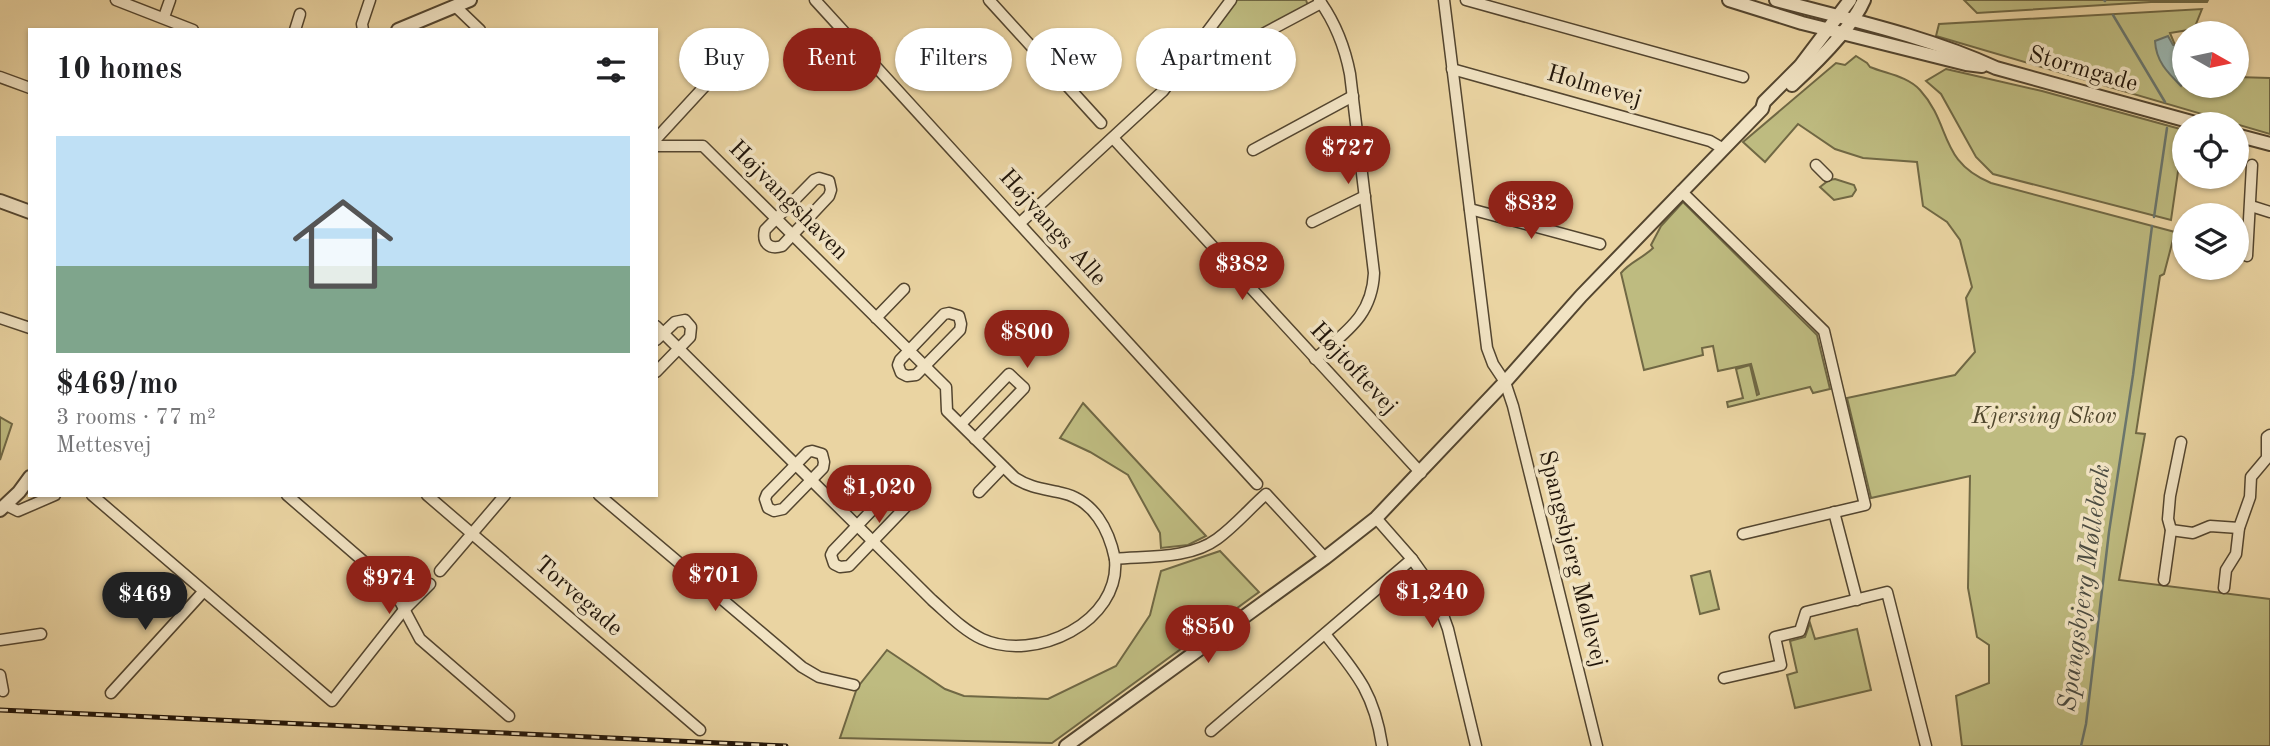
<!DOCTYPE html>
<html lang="en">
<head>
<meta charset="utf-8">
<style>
	:root { --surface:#fff; --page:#f6f6f6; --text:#202124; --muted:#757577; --line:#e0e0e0; --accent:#8f2418 }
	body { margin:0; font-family:"Old Standard TT",serif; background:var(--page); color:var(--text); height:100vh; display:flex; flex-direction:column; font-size:26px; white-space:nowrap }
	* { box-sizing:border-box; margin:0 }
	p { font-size:23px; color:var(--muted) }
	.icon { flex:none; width:38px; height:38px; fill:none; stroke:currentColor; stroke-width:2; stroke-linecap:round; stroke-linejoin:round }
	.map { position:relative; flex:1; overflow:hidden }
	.details { position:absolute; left:28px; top:28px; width:630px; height:469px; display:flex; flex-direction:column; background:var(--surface); border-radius:0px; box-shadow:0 2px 5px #0004 }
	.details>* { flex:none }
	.banner { position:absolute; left:679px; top:28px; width:665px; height:63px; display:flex; gap:14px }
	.needle { width:46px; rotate:99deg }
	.buttons { position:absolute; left:2172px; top:21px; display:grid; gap:14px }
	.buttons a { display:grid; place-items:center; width:77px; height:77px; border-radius:50%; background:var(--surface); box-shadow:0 2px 5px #0004; font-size:35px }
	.price { position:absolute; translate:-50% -60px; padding:0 16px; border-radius:24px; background:var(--accent); color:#fff; font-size:23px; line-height:46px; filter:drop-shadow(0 2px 4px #0008) }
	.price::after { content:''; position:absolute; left:50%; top:42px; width:21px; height:16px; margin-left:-10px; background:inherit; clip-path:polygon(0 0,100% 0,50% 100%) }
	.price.on { background:#222; color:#fff }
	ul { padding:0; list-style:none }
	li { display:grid; align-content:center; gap:14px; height:371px; padding:0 28px }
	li+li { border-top:2px solid var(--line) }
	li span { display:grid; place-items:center; height:217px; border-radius:0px; color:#555 }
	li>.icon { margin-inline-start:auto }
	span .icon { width:126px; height:126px; fill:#fffc; stroke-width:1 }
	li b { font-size:30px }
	h2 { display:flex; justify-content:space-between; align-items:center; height:84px; padding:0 28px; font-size:30px }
	.tag { padding:0 24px; border-radius:32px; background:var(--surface); box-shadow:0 2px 5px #0004; font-size:24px; line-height:63px }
	.tag.on { background:var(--accent); color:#fff }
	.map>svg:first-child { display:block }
</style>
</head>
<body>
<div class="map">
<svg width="2270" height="746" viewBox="0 0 2270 746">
	<rect width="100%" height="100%" fill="#ead4a2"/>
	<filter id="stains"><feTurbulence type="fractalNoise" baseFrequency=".00286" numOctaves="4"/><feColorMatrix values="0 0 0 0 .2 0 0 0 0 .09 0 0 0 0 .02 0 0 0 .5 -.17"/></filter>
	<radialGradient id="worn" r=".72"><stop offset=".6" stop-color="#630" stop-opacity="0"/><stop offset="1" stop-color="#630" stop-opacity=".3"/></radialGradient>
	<g fill="#bebb80" stroke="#706844" stroke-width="2">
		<path d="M1237 0H1306L1308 6 1199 62 1193 60Z"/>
		<path d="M1964 0H2208L2207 2H2151L1977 13Z"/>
		<path d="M2202 9 2194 29 2170 33 2184 67V86H2236L2237 77 2270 78V134L1936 36 1939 24Z"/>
		<path d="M1856 56 1867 63 1870 67C1887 74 1907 76 1920 90 1952 125 1938 161 1991 183L2175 232 2164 274 2160 276 2136 433 2145 434 2119 580 2270 599V746H1962L1956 696 1989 683V645L1977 637 1968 588 1970 476 1871 498 1847 398 1955 375 1975 352 1966 298 1972 287 1960 240 1947 222 1923 206 1917 162 1863 158 1835 149 1798 124 1765 162 1743 142 1836 63 1845 65Z"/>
		<path d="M1946 69 2042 91 2184 130 2171 220 1993 174 1976 157 1941 94 1926 81Z"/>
		<path d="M1835 179 1854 185 1856 190 1852 196 1834 200 1820 187 1829 180Z"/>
		<path d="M1683 202 1817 335 1830 389 1813 393 1810 387 1728 407 1727 402 1743 398 1736 369 1750 365 1757 395 1759 394 1751 364 1718 371 1713 346 1702 348 1703 355 1644 370 1621 273C1630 262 1643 258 1653 248L1651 245 1661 226Z"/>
		<path d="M1083 403 1206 536 1188 545 1161 548 1160 533 1128 475 1090 452 1060 438Z"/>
		<path d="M0 417 12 424 0 460Z"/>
		<path d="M1220 551 1259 592 1052 743 840 738 857 688 887 650 945 689 964 696 1048 699 1116 666 1150 615 1161 571Z"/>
		<path d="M1710 571 1719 609 1700 614 1691 576Z"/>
		<path d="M1810 623 1815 639 1857 629 1871 690 1795 708 1787 675 1797 672 1790 641 1805 637Z"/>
	</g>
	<path fill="#9bb6b0" stroke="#6a766d" stroke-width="2" d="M2168 36 2173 45 2184 48V81L2181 86C2167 72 2156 61 2155 41Z"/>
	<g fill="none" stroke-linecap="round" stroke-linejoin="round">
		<g stroke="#6a766d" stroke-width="2.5">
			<path d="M2104 0 2105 1"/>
			<path d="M2113 15 2165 102"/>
			<path d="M2154 217 2167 128"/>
			<path d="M2081 746 2086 724 2109 532 2133 375 2152 226"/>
		</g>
		<defs>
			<g id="minor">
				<path d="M116 0 193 30"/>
				<path d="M815 0 1257 484"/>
				<path d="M989 0 1101 123"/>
				<path d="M1444 0 1487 348 1493 364 1505 382 1513 406 1597 746"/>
				<path d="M1466 0 1743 77"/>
				<path d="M455 6 480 30"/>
				<path d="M164 17 170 0"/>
				<path d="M295 30 300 14"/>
				<path d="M363 30 362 24 370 0"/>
				<path d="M1185 62 1196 69 1203 66 1321 3"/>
				<path d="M1452 69 1710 141 1722 148"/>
				<path d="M0 77 30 88"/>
				<path d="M1113 138 1421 473"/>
				<path d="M656 139 726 63"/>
				<path d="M656 146H703L946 387 947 411 1015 478C1030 488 1045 489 1062 493 1094 500 1109 530 1115 559 1148 556 1190 559 1217 539 1235 526 1250 508 1266 494L1325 558"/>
				<path d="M1253 150 1353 96"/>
				<path d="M1816 165 1827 176"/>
				<path d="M819 178 829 181 831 190 829 196 782 246C769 250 762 243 765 230L814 180Z"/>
				<path d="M1681 191 1824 331 1865 505 1743 534"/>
				<path d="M2251 206 2270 212"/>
				<path d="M1470 209 1600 244"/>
				<path d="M1312 222 1365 196"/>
				<path d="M1020 223 1163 91 1231 0"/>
				<path d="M2247 256 2252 165"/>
				<path d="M949 313 959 316 961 324 960 330 916 375 907 376 901 373 898 365 900 360 944 314Z"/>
				<path d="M0 318 30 328"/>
				<path d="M876 318 904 289"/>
				<path d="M656 326 932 600C948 614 963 630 982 639 1035 663 1121 622 1115 559"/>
				<path d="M656 340 675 322 685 320 691 327 690 337 656 372"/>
				<path d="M1315 359C1345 332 1372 317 1374 273L1350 74C1345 48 1335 22 1319 0"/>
				<path d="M961 424 1009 374 1024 388 975 439"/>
				<path d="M812 451 822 454 824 462 823 468 783 509 774 511 768 508 765 499 767 494 808 452Z"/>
				<path d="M900 474 874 499 873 509 833 551 831 555 834 564 840 567 849 566 917 495"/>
				<path d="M979 492 1003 467"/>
				<path d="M92 495 332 701 403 611 430 584"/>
				<path d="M287 495 385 580 395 592 420 639 509 716"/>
				<path d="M427 495 700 730"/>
				<path d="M599 495 802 667 819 677 854 685"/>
				<path d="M6 505 18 511 55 495"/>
				<path d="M1834 512 1857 600"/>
				<path d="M1376 518 1412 559 1434 590 1448 629 1476 746"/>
				<path d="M2171 530 2193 533 2210 526 2239 528"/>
				<path d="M440 571 505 495"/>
				<path d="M2164 580 2171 530 2168 519 2170 496 2181 442"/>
				<path d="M2224 588 2226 570 2236 554 2239 528 2250 497 2251 477 2267 458V437L2270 435"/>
				<path d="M1325 634C1357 674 1374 693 1382 745"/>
				<path d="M0 640 41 634"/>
				<path d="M0 675 3 691"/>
				<path d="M1724 678 1781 665 1775 637 1800 631 1806 612 1887 592 1926 746"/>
				<path d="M111 693 203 592"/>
				<path d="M1211 731 1412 559"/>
			</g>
			<g id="tertiary">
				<path d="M1729 0 1802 23 1966 64 1982 66"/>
				<path d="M1776 0C1851 20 1926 36 1996 68L2199 124"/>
				<path d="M398 30 470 0"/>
				<path d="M1792 85C1815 64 1852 28 1864 0"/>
				<path d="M2236 135 2270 144"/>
				<path d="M0 201 30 212"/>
				<path d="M0 510 19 492 30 477"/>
				<path d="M1066 746 1325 558 1376 518 1505 382 1581 296 1762 109 1764 102 1800 66 1850 0"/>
			</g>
		</defs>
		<use href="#minor" stroke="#53452f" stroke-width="13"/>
		<use href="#tertiary" stroke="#53452f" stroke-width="16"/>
		<use href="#minor" stroke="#f1e3c3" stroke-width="10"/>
		<use href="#tertiary" stroke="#f1e3c3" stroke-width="12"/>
		<defs>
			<path id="rail" d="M0 710 786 746"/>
		</defs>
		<use href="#rail" stroke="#211509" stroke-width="5"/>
		<use href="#rail" stroke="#f1e3c3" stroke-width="2.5" stroke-dasharray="8" stroke-linecap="butt"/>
	</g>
	<g text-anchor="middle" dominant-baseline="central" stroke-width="7" stroke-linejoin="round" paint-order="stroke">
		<g font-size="24" fill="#211509" stroke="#f1e3c3">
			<text transform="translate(2083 70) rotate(16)">Stormgade</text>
			<text transform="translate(1594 87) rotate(16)">Holmevej</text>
			<text transform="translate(788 201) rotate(45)">Højvangshaven</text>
			<text transform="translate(1052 228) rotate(48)">Højvangs Alle</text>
			<text transform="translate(1353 369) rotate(47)">Højtoftevej</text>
			<text transform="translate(1572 559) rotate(76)">Spangsbjerg Møllevej</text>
			<text transform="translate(578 597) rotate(41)">Torvegade</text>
		</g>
		<g font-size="24" font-style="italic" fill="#50472d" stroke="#f1e3c3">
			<text x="2044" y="417">Kjersing Skov</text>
		</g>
		<g font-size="26" font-style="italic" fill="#4c4d43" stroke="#f1e3c3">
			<text transform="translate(2085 588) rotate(-82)">Spangsbjerg Møllebæk</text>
		</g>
	</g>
	<rect width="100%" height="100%" filter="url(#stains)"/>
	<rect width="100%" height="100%" fill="url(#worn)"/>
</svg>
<div class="buttons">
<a><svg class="needle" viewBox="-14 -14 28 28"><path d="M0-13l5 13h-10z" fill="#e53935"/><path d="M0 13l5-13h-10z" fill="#757577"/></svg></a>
<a><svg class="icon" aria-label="locate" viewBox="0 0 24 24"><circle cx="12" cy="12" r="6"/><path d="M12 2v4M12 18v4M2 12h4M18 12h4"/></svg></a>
<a><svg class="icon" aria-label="layers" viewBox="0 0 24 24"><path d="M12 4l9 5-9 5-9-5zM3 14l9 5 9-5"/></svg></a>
</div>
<b class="price" style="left:1348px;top:186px">$727</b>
<b class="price" style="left:1531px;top:241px">$832</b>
<b class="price" style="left:1242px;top:302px">$382</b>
<b class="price" style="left:1027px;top:370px">$800</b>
<b class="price" style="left:879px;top:525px">$1,020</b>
<b class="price" style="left:715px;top:613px">$701</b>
<b class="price" style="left:389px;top:616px">$974</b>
<b class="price" style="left:1432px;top:630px">$1,240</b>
<b class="price on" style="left:145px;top:632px">$469</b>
<b class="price" style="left:1208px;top:665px">$850</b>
<div class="banner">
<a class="tag">Buy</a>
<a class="tag on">Rent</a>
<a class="tag">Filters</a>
<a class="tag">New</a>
<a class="tag">Apartment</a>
</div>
<section class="details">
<h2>10 homes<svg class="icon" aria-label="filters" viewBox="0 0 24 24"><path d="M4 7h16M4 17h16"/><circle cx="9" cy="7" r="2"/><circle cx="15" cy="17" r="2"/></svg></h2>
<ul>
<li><span style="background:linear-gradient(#bfe0f5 60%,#7fa58c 0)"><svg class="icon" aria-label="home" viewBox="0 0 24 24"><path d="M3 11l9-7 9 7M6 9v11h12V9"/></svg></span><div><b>$469/mo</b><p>3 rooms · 77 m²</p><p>Mettesvej</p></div></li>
</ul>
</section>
</div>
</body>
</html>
